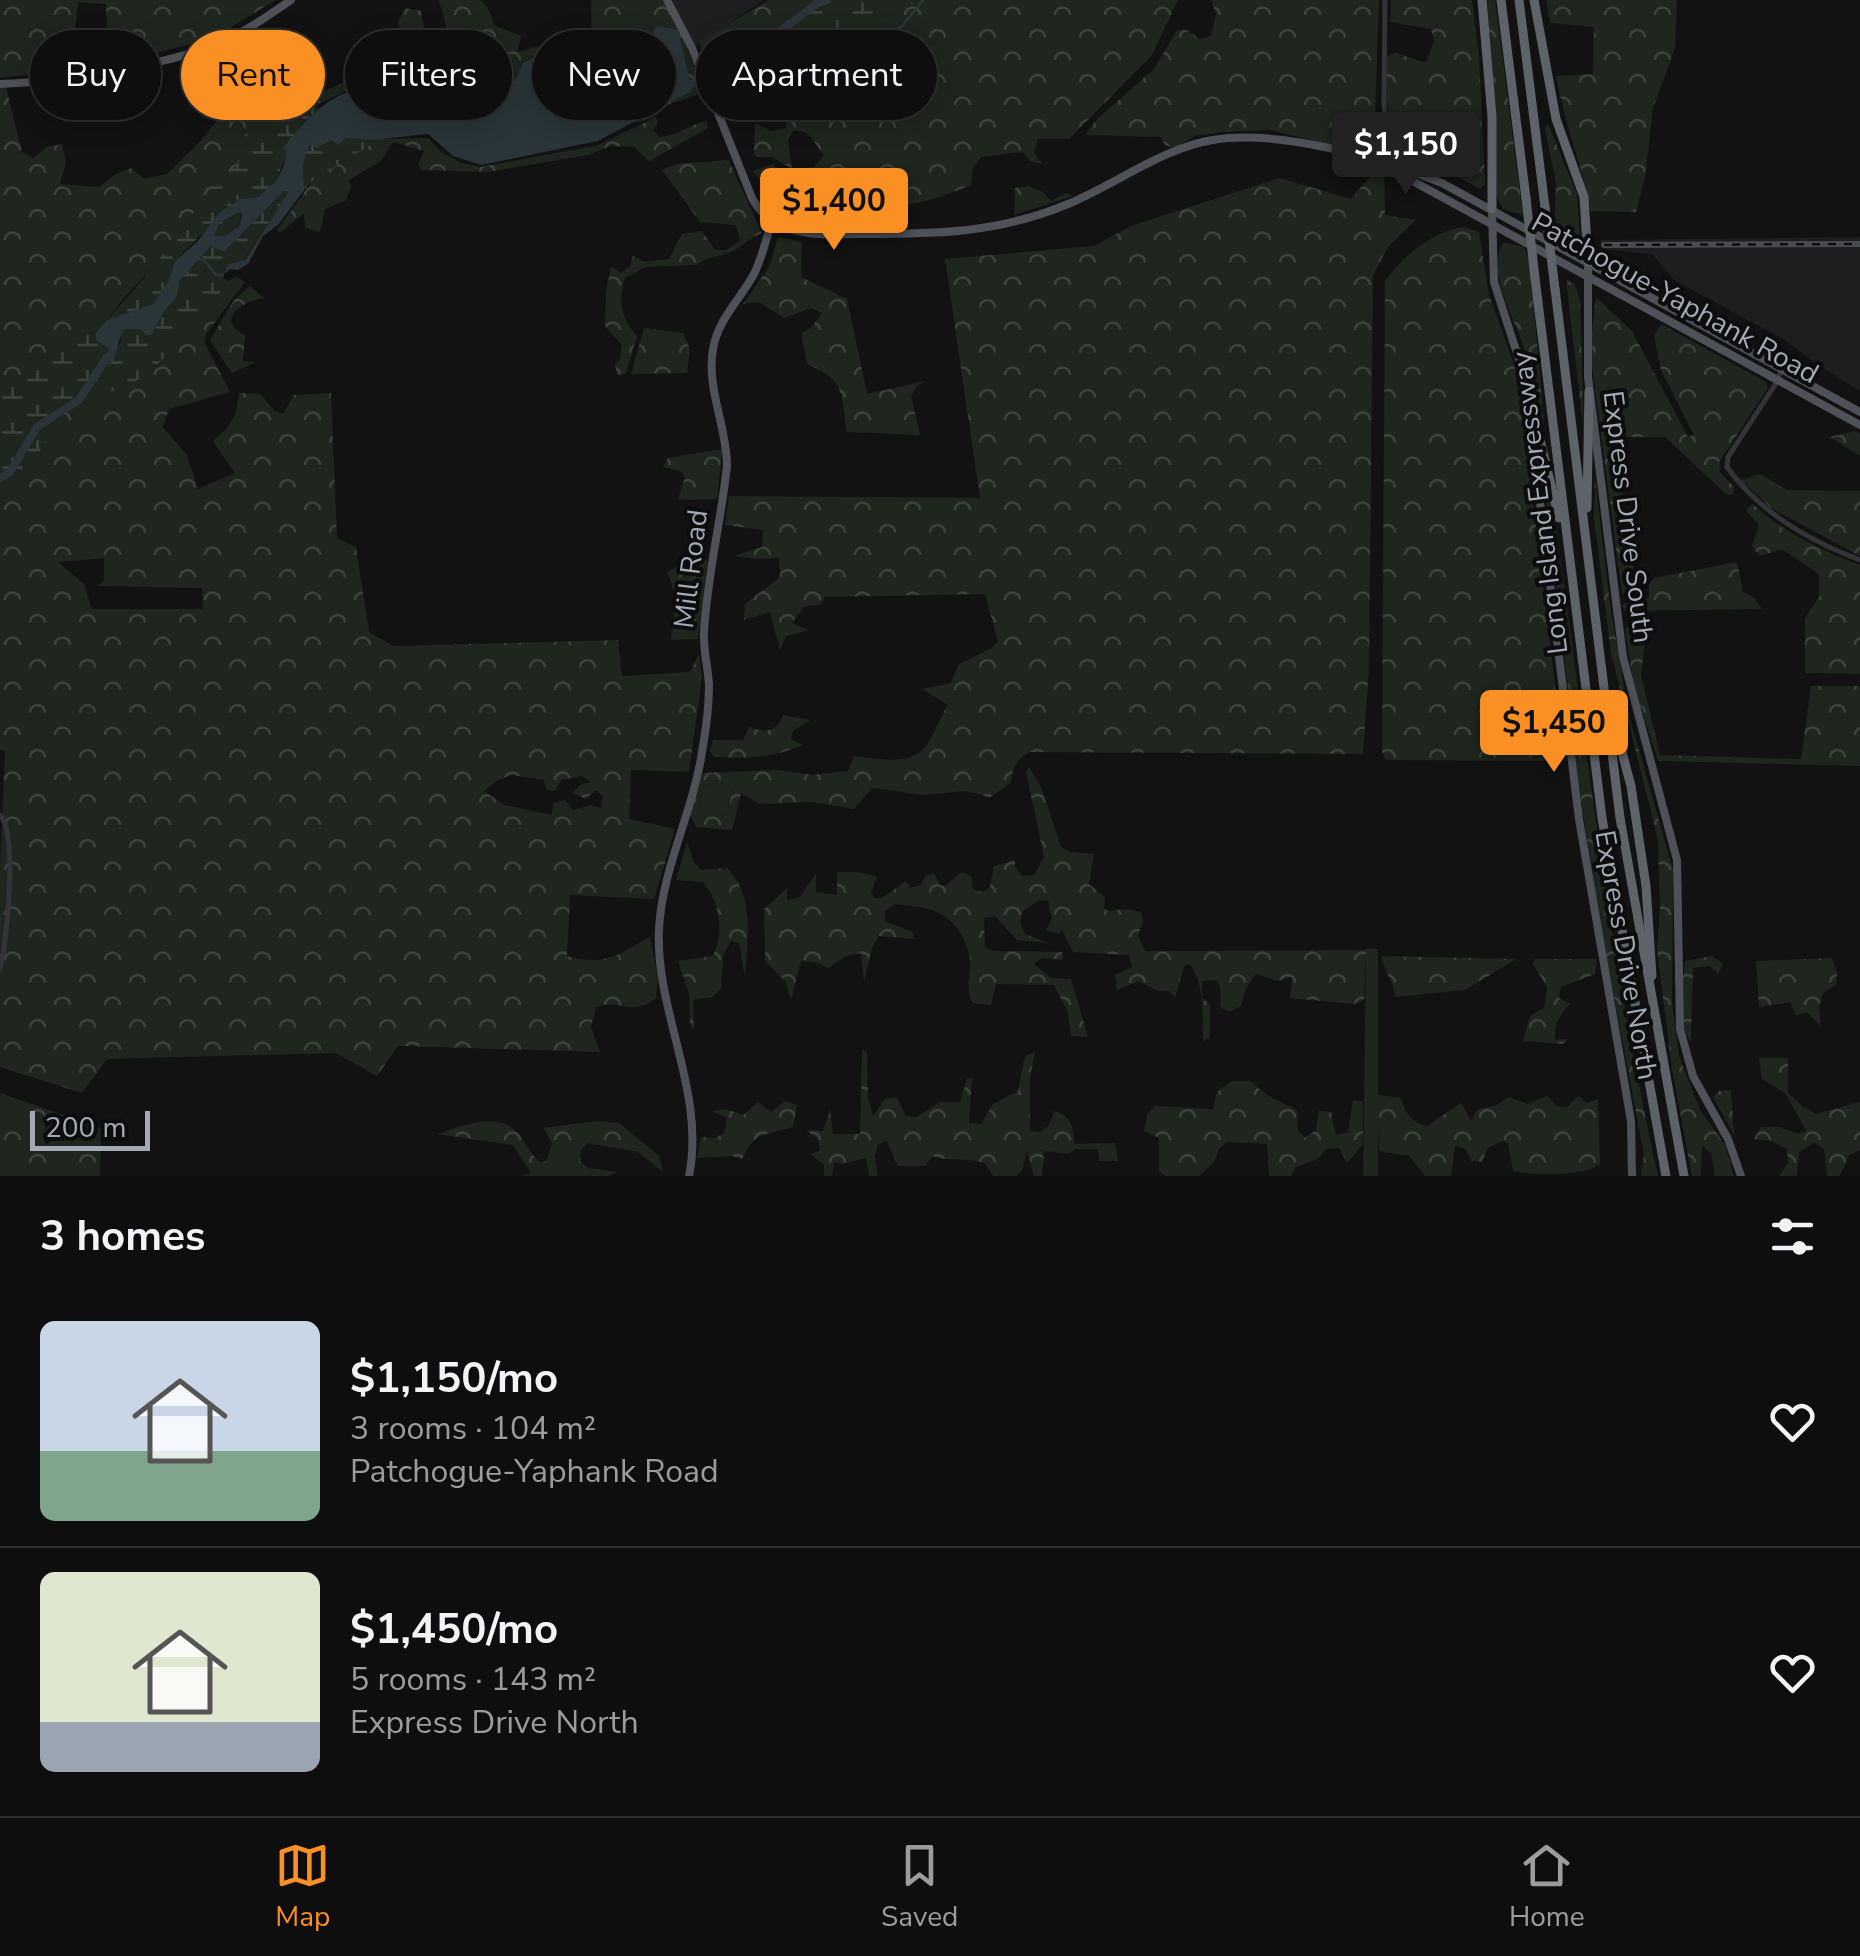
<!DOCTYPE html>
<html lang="en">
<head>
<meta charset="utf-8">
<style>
	:root { --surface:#0e0e0e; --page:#171717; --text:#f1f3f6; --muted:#9b9c9e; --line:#2e2e2e; --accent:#fa8f23 }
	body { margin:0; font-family:"Nunito Sans",sans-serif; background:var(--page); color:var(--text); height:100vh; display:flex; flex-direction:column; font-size:38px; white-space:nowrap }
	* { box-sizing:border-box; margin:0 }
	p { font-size:32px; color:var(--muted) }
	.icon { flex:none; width:55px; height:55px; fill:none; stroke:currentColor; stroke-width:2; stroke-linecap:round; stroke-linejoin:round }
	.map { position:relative; height:1176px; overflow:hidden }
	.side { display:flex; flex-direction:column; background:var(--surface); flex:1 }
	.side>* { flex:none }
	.top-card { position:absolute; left:30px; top:30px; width:1000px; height:90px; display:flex; gap:20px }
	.scale { position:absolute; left:30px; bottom:25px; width:120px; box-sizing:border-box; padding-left:10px; border:5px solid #a2abb5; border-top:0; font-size:28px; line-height:35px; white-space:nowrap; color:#a2abb5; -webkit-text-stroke:8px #0d0d0e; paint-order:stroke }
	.price { position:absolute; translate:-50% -85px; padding:0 22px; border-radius:10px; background:var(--accent); color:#111; font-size:32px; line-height:65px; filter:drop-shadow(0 2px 5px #0008) }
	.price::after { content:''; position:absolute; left:50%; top:60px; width:30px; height:22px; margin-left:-15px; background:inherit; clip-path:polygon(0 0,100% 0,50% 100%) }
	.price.selected { background:#222; color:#fff }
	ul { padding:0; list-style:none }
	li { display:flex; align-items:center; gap:30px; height:250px; padding:0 40px }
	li+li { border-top:2px solid var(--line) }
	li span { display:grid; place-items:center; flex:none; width:280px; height:200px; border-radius:15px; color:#555 }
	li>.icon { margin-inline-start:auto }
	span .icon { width:120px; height:120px; fill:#fffc; stroke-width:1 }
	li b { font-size:42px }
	h2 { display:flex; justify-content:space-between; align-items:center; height:120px; padding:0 40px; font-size:42px }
	.chip { padding:0 35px; border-radius:45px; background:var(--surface); box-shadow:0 5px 25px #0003,0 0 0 2px var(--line); font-size:35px; line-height:90px }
	.chip.selected { background:var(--accent); color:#111 }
	.tab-bar { display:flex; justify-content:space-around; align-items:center; height:140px; border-top:2px solid var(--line); background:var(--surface); font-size:28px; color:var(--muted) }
	.tab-bar a { display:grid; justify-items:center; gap:5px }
	.tab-bar .selected { color:var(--accent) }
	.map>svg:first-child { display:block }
</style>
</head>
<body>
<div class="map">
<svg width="1860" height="1176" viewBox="0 0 1860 1176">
	<defs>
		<pattern id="forest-crowns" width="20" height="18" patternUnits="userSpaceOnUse" patternTransform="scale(2.5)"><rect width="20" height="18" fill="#1e261e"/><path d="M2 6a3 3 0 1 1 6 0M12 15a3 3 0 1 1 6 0" fill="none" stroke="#3c433c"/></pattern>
		<pattern id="wetland-marsh" width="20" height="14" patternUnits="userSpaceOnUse" patternTransform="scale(2.5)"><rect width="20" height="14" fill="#1e261e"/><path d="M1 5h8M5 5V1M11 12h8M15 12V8" fill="none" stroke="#3c433c"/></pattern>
	</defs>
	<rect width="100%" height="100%" fill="#121213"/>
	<g fill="#1e1e20">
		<path d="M672 0H764L692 48Z"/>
		<path d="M1860 237V391L1818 365 1783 339 1674 280 1652 254 1601 249V240Z"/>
	</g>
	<g fill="#1e261e">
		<path d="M718 780 733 789 726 816 699 809 702 789Z"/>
		<path d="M1366 948 1378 949V1176H1363Z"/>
	</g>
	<g fill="url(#forest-crowns)" fill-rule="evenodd">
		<path d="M0 0H276L211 39 108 65 106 4 78 2 71 70 0 78Z"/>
		<path d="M439 0H481L489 10 494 25 521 36 517 52 555 42 523 63 489 60 424 84 366 82 318 104 266 148 123 299 107 320 90 328 146 376 201 319 228 281 237 277 245 282 206 334 205 344 230 392 169 409 163 427 187 455 198 489 235 473 213 441C231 427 237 416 239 393L260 394 275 411 283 414 294 395 331 393 337 538 356 547 369 632 393 646 618 640 622 676 690 672 699 654 702 678 689 772 631 770 629 819 675 829 654 899 570 895 567 956C608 967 617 954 650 937L658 978 656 998C632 1017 620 999 596 1007L591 1027 600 1052 398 1046 377 1076 336 1053 107 1059 82 1093 0 1067V869L5 751 0 750V87H6L22 152 33 158 47 147 62 144 66 162 60 184 99 187 116 174 131 168 144 179 167 174 199 143 232 102 233 82 248 65 245 41H254L266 58 312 53 317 94 343 83 346 56 374 46 390 59 410 55 407 39 401 35 398 22 405 8 421 11 431 66C449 64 451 56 457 40L447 29ZM104 558V580L98 586 202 588 203 609H92L84 584 58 562ZM512 775 544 780 547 790 555 791 561 780 582 776 591 782 580 785 573 793 586 799 596 790 603 796 601 808 591 805 573 810 565 800 553 803 552 815 504 805 484 791 498 780Z"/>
		<path d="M591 0H662L677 22 704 92 662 107 691 91 678 31 635 40 617 52 597 38H592Z"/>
		<path d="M769 0H1178L1152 55 1069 139H1038L1034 152 1042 164 1030 161 1023 152 981 157 973 168 971 185C958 190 945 196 932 199 908 206 890 203 877 228L822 230 784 222 766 188 753 171 773 164 783 176 796 181 826 224 840 216 836 201 844 172 806 168 814 167 824 155C813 143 811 129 793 131L788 140 792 169 772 157H757L754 154 755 123 771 131 786 128 787 118 748 92 732 102 717 96 701 48 699 41Z"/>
		<path d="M1211 0H1379L1375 118 1368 130 1339 147 1270 130 1223 132 1195 136 1176 147 1165 146 1161 137 1085 135 1097 119 1154 69 1177 30H1187L1200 39 1211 36 1216 14Z"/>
		<path d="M1391 0H1472L1479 56 1485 184 1480 189 1399 146C1384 118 1387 86 1387 56L1396 53 1426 63 1434 41 1431 29 1390 22Z"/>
		<path d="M1486 0H1495L1523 215 1503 209 1497 197Z"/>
		<path d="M1546 0H1677L1675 48 1653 108 1645 177 1636 212 1591 211C1582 165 1564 122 1556 76L1593 74 1594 27 1550 23Z"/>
		<path d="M656 117 658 123 653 130 659 137C678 136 688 125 706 121L708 128 649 161 634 147 610 146 588 155 488 172 422 170 418 166 424 151 393 142 381 161 349 180 351 188 345 201 325 209 320 232 305 228 304 213 280 233 277 230 314 179 380 139 428 138 440 151 461 163 481 167 598 145Z"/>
		<path d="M1548 124 1577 194 1580 240 1571 243 1554 238 1556 183 1545 129Z"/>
		<path d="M723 160 729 161 762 233C749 238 743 246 731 252 719 257 707 256 697 265L646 267 625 278C618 302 620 317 637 336L626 374 617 375 615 364 620 360 622 345 605 326 606 291 611 266 621 273 630 266 633 256 645 262 669 259 682 234 702 231 715 250H726L740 241 736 225 700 222 662 170C685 158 699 165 723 160Z"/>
		<path d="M1384 171 1385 215 1416 220 1388 247 1373 275 1369 667 1363 754 1030 752C1017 758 1012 768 1011 782L989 798C959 784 942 798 914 794 900 792 887 789 872 788L854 809 812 802 759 804 741 793 732 830 696 827 690 814 703 773 778 770 812 775 848 771 854 756C879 758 914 769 929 741 936 730 941 716 948 705L922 689 951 683 959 664 992 648 998 641 985 594 825 597 821 604 804 607 792 623 809 630 786 636 780 650 770 612 744 620 745 604 780 577 779 558 755 559 734 556 762 547 763 530 725 525 729 496 980 498 945 259 1094 246 1131 226 1280 178 1351 199 1373 173ZM718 780 733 789 726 816 699 809 702 789Z"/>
		<path d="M1029 186 1043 192 1051 201 1066 193 1073 196 1014 215 1015 188Z"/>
		<path d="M1463 227 1479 232 1489 295 1518 376 1563 752 1561 760 1555 761 1386 760 1382 752 1385 281C1404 255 1432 232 1463 227Z"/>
		<path d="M778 237 802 242 801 277 847 299 867 394 925 381 916 387 911 396 920 435 847 432C841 394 846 380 807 364L801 333 811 328 822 313 811 308 784 318 759 302 743 304 769 267Z"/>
		<path d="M1503 242 1524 247 1530 263 1544 424 1541 423C1536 400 1532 376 1526 354 1517 321 1485 275 1503 242Z"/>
		<path d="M1566 280 1575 284 1580 301 1584 432Z"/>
		<path d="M250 286 264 298C243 301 214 320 245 335L243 361 255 362 232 373 210 340 234 300Z"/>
		<path d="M1596 297 1632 331 1688 437 1694 435 1661 370 1654 336 1661 324 1766 382 1768 388 1719 462 1720 472 1735 488 1732 495 1726 494 1665 437H1620L1622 496 1634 576 1631 592 1622 594 1590 351Z"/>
		<path d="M644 328 683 333 690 349 687 373 631 374Z"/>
		<path d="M1855 431 1860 434V456L1830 437Z"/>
		<path d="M722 449 717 499 678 500 685 477 680 471 663 467 668 458Z"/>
		<path d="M1542 462 1554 511C1585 733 1609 957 1658 1176H1641L1644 1155 1601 926 1580 793Z"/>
		<path d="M1760 474 1787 490 1860 491V556L1771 508 1741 480Z"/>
		<path d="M1595 477 1610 605 1629 715 1673 870 1672 1002 1679 1056 1700 1110 1725 1145 1734 1176H1715L1711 1153 1702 1146 1701 1176H1692L1672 1069 1657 950 1660 907 1658 840 1611 653 1594 518Z"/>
		<path d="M1753 504C1782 532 1822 551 1860 565V674L1805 673V618L1819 597V574L1782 549 1760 556 1752 546 1759 525 1746 510Z"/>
		<path d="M701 553 707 561 698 639 671 640C675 616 678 595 667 572Z"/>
		<path d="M1737 562 1743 592 1753 597 1762 609 1625 611 1621 605 1649 598V584L1654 578Z"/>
		<path d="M1629 625 1640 629 1645 640 1641 675 1660 755 1801 759 1811 686H1860V766L1658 761 1634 686 1625 630Z"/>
		<path d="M783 715 810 720 793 731 791 739 803 745C772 758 746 759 714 757L710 751 713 740H743L749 727C765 733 778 732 783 715Z"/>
		<path d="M1029 767 1041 787 1061 847 1070 852 1094 854 1089 884 1105 897 1104 908 1108 911 1128 909 1141 912 1143 921 1138 936 1145 951 1366 950 1364 1000 1354 1004 1290 998 1292 977 1278 981 1256 974 1246 988 1241 1006 1230 1012 1221 1008 1220 986 1216 980 1202 981V997L1210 1005V1038L1203 1041C1202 1016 1205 985 1190 964L1184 966 1175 998 1169 991H1158L1139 981 1117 990 1115 975 1132 967 1129 955 1073 952 1062 930 1059 934 1046 930 1052 919 1048 901 1039 900 1023 911 1020 922 1025 934 1048 943 1017 940 995 916 984 918 985 947 993 951 1062 952 1063 960 1042 958 1034 964 1051 978 1071 979 1088 1037 1071 1036 1068 1013 1054 985 996 984 991 1005 973 1003C965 991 970 979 970 965 971 957 968 950 965 942 952 910 927 907 895 904L885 911V921L912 932 915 939 879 936 872 948 864 982 861 953 846 956 828 968 819 963 801 961 791 1000 785 981 765 961 764 909 787 888V900L799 898 816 873V892L837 895V872H859L877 877 871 893 874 898H882L906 881 910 888 921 885 925 876 934 873 940 885 945 886 962 872 971 876 973 889 983 892 990 887 994 866 1015 860V867L1022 876 1034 875 1044 857 1026 772Z"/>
		<path d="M687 842 694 862 701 870 727 868C756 898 747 939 745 978L739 943 731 941 723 956 721 989 712 997 693 1000 694 1030 690 1024 689 993 678 961 713 956C724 931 721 904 703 882L676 880Z"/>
		<path d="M1382 956 1516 959 1465 990 1395 997C1394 980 1383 972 1382 956Z"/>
		<path d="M1712 956 1723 964 1718 974 1709 966 1693 968 1691 1043C1676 1019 1682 988 1685 961Z"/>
		<path d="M1832 958 1837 973 1836 984 1823 993 1819 1006 1821 1027 1807 1012 1796 1016 1790 1002 1759 1007 1756 961Z"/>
		<path d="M1535 959H1597L1595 974 1561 987 1559 998 1570 1004C1559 1015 1554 1024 1555 1040L1568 1039 1563 1044 1523 1041 1530 1016 1544 1008 1547 987 1533 964Z"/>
		<path d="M862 1049 867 1052 868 1098 873 1116 885 1099 897 1097 905 1115 915 1118 940 1102H960L967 1079 972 1077 969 1123 981 1124 993 1104 1018 1091 1025 1056 1035 1052 1030 1077V1131L1041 1132 1048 1126 1055 1111C1072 1117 1074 1127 1074 1144L1115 1143 1118 1161H1099L1098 1149H1075L1069 1154 1044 1151 1042 1176H1034L1027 1151 1022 1171 1016 1176H993L986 1164C967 1156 951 1163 932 1156L925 1166H898L887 1141 878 1144 875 1156 878 1176H869L866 1158 842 1164 834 1162 832 1176H824V1165L811 1154 820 1150 818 1139 806 1130 823 1131 830 1109 833 1134H860Z"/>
		<path d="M1759 1058H1788V1093L1803 1107 1816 1114 1860 1102V1150L1849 1155 1840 1176H1827L1824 1149 1814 1143 1799 1152 1797 1176H1779L1788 1163 1787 1149 1771 1141 1754 1139 1761 1127H1778L1799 1134 1806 1131 1786 1094 1762 1079Z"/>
		<path d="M1231 1081H1250L1267 1095 1297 1110 1298 1130 1305 1138 1316 1130 1319 1111 1331 1112 1336 1135 1348 1132 1353 1101H1363V1144L1347 1163 1339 1148 1326 1149 1318 1159 1296 1167 1291 1176H1269L1267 1144 1227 1142 1219 1149 1214 1162 1199 1176H1165L1159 1171V1138L1144 1131 1147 1114 1155 1106 1213 1109 1217 1092Z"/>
		<path d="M1731 1090 1734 1135 1713 1097 1719 1091Z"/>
		<path d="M0 1093 101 1128 100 1176H0Z"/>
		<path d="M1377 1095 1401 1098C1404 1111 1413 1124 1427 1126L1461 1103 1471 1121 1477 1110 1497 1105 1509 1097 1527 1104 1547 1096 1557 1106 1567 1107 1578 1096 1586 1103 1598 1099 1600 1164C1583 1176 1536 1176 1513 1171L1508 1143 1503 1141 1488 1148 1482 1162 1471 1161 1466 1149 1455 1146 1451 1176H1425L1409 1156 1379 1151Z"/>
		<path d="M785 1101 797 1105 793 1127C765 1136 755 1130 742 1160L733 1156 697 1158 701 1137 715 1138 724 1133 727 1118 712 1111 726 1109 743 1115 758 1102 771 1112Z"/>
		<path d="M598 1121 619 1123 659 1156 663 1172 638 1152 588 1143 581 1150 580 1161 588 1168 617 1172 608 1176H521L531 1173 513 1145 437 1134C458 1127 496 1112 515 1130 526 1140 528 1154 541 1162L546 1161 552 1144 544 1128Z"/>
	</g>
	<g fill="url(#wetland-marsh)">
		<path d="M805 0H918C858 40 797 81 722 77L719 69C741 36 772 20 805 0Z"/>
		<path d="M489 60 523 63 506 103C471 108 451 107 424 84L433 73Z"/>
		<path d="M293 105 319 108 300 126 275 182 258 197 240 199 232 204 175 261 168 282 153 304 107 320 96 332 109 348 108 354 120 344 121 334 125 329H140L152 335 164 312 177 296 180 280 211 246 225 251 284 191 290 190 244 260 225 270 223 278 228 281 200 321 146 376 62 414 22 480 0 490V395L90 328 107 320 152 269 202 201 237 164 245 135 255 120Z"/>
		<path d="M346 138 380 139 314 179 305 189C301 173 301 159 311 144L331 140 343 142Z"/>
		<path d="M241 212 239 226 225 236H213L220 222Z"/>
	</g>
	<path fill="#293539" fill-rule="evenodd" d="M656 26 678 30 692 91 598 141 481 165 453 156 428 134 371 140 347 138 338 145 331 140 317 148 311 144C302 160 301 172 305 189L278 225 263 236 248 264 238 270 230 269 223 275 229 264 245 260 289 191H284L224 252 211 246 180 280 177 296 164 312 152 335H146L140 329H125C117 337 119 353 111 364L101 366 109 349 96 340V332L107 320 153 304 168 282 175 261 197 242 219 213 240 199 258 197 275 182 283 168 287 152 283 148C329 89 352 83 424 84 451 107 471 108 505 103L523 63 569 39 597 38 617 52 635 40 650 39ZM240 212 242 215 239 226 225 236H214L220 222Z"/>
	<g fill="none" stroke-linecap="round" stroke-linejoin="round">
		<g stroke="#293539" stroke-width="2.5">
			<path d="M719 69 773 82 848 58 902 26 923 0"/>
			<path d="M198 259 205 261 216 275H223"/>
		</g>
		<g stroke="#293539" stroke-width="8">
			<path d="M710 72 741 60 818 3 827 0"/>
			<path d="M679 87 699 82"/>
			<path d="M0 478 10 472 37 427 79 400 107 357"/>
		</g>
		<g stroke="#323438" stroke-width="5">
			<path d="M1385 0 1384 105 1391 166"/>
			<path d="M1390 144 1399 159 1422 172"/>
			<path d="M1782 369 1775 385 1728 457 1727 467C1759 512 1810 541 1860 560"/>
			<path d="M0 815C18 833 7 942 0 969"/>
		</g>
		<g stroke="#4e5258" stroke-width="8">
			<path d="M667 0 692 48 752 198C773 236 814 235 852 234 930 234 994 235 1068 204 1114 185 1165 147 1213 140 1279 129 1381 158 1442 183L1860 412"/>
			<path d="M0 84C58 82 166 66 219 43 245 32 268 16 291 0"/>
			<path d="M1385 166 1860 425"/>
			<path d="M1492 209 1494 282 1524 375"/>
			<path d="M1588 262V377L1623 657 1677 860 1680 1029 1693 1076 1728 1139 1741 1176"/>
			<path d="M1528 404 1579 819 1631 1121 1632 1176"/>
			<path d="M689 1176C706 1092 655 1012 659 929 662 869 693 812 702 752 706 730 709 707 709 685 708 667 703 649 704 632 707 577 721 521 727 466 727 427 706 388 713 349 718 319 740 300 754 274 762 258 766 239 772 222"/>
		</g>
		<g stroke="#5e636a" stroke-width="9">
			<path d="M1482 0 1492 117V209"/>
			<path d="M1501 0 1526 198"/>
			<path d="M1519 0 1545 207"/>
			<path d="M1534 0 1556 119 1584 197 1588 262"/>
			<path d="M1535 278 1602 818 1666 1176"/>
			<path d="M1555 289 1620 818 1684 1176"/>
			<path d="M1523 370 1559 518"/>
			<path d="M1587 508 1589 391"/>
			<path d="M1612 715 1631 786 1646 886 1652 976"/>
		</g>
		<defs>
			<path id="rail" d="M1604 245 1860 244"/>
		</defs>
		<use href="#rail" stroke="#494d52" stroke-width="6"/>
		<use href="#rail" stroke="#0d0d0e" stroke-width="2.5" stroke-dasharray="8" stroke-linecap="butt"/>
		<g stroke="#5e636a" stroke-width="9">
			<path d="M1526 198 1535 278"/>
			<path d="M1545 207 1555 289"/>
		</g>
	</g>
	<g text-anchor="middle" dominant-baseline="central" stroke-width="8" stroke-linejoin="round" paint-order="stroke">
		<g font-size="28" fill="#a2abb5" stroke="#0d0d0e">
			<text transform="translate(1675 298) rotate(29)">Patchogue-Yaphank Road</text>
			<text transform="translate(1540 503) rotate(-97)">Long Island Expressway</text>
			<text transform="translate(1628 517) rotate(83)">Express Drive South</text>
			<text transform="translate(691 569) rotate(-83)">Mill Road</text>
			<text transform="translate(1626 955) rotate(80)">Express Drive North</text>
		</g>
	</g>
</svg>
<div class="scale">200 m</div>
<b class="price selected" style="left:1406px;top:197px">$1,150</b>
<b class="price" style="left:834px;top:253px">$1,400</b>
<b class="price" style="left:1554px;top:775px">$1,450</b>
<div class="top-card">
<a class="chip">Buy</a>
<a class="chip selected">Rent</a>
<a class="chip">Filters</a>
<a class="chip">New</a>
<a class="chip">Apartment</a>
</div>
</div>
<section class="side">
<h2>3 homes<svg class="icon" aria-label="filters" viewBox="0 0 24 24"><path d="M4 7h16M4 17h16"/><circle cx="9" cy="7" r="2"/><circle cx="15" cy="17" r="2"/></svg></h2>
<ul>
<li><span style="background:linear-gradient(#c9d6e8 65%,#7fa58c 0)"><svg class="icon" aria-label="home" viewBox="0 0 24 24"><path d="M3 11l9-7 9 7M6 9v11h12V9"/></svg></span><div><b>$1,150/mo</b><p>3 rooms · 104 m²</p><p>Patchogue-Yaphank Road</p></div><svg class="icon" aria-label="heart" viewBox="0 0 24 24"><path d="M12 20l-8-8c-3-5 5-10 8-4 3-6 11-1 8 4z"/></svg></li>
<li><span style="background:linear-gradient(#dfe7d0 75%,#9aa5b1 0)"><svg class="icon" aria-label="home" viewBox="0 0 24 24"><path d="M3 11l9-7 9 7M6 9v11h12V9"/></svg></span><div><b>$1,450/mo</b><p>5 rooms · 143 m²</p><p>Express Drive North</p></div><svg class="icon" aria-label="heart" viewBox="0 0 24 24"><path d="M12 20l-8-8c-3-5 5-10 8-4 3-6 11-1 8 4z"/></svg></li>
</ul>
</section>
<nav class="tab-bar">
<a class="selected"><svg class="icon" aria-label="map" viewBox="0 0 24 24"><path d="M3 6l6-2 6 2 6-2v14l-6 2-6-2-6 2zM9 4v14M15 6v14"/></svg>Map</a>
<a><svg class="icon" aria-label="saved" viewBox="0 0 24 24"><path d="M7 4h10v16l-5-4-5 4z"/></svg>Saved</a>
<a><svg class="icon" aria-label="home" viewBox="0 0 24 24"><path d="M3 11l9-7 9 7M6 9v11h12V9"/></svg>Home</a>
</nav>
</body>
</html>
